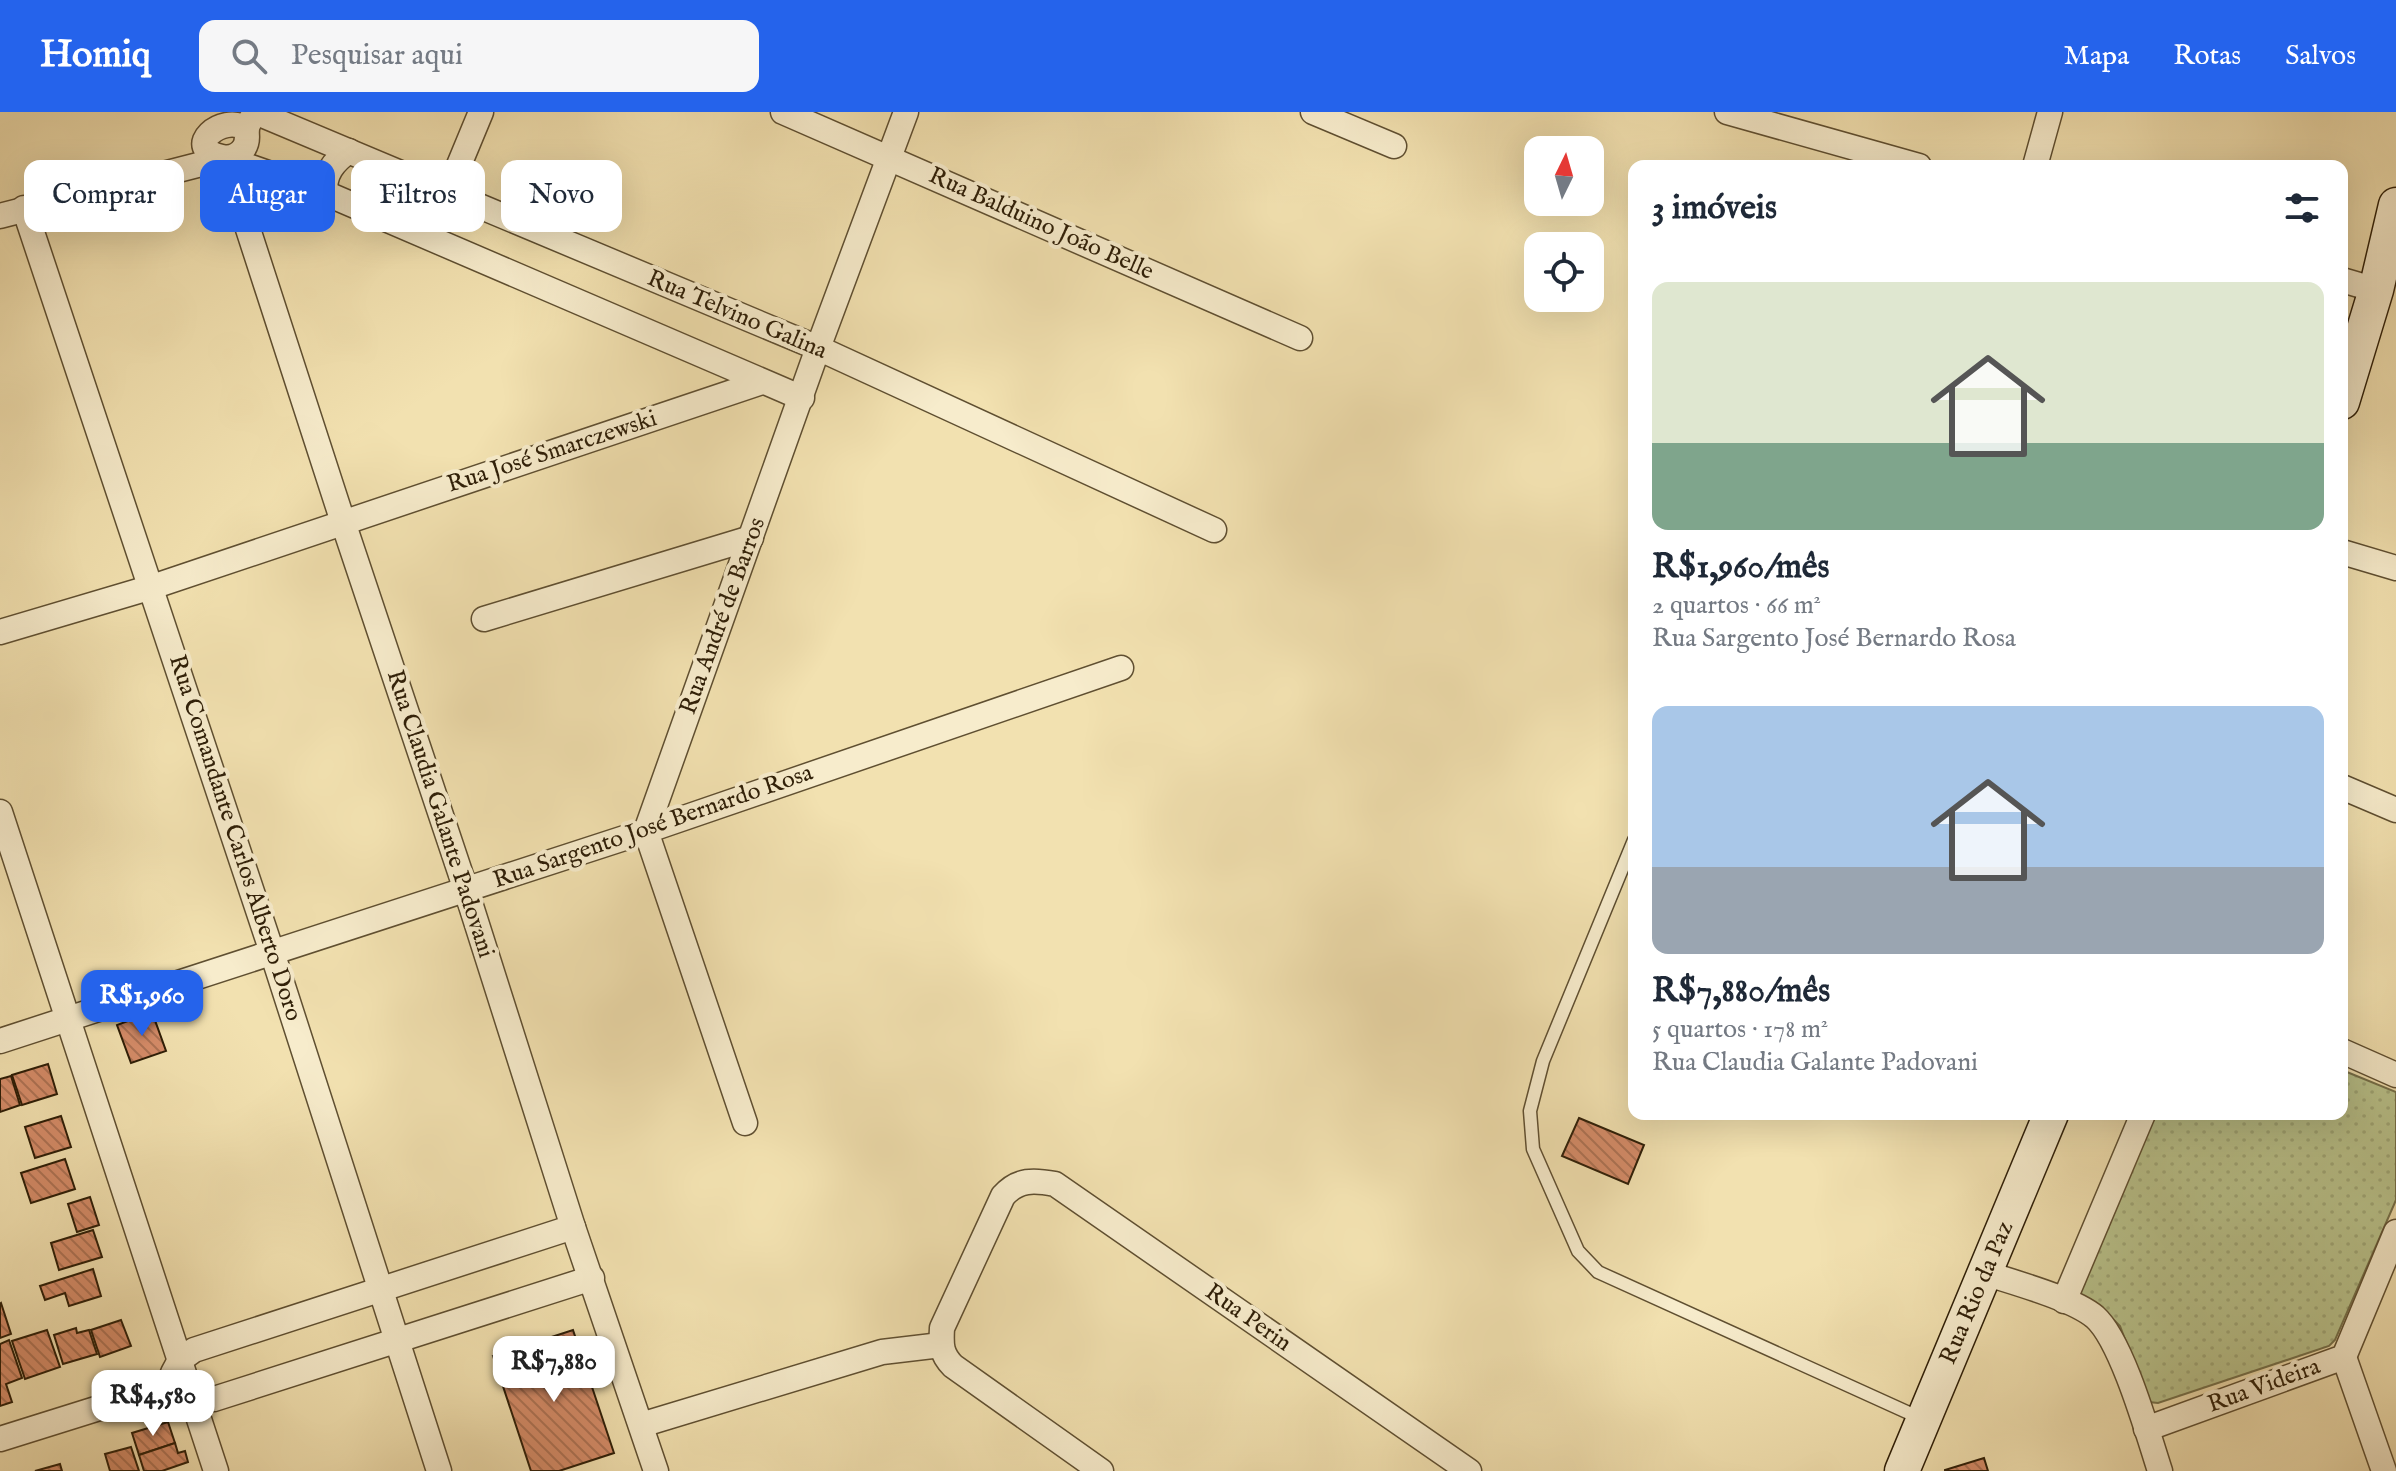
<!DOCTYPE html>
<html lang="pt">
<head>
<meta charset="utf-8">
<style>
	:root { --surface:#fff; --page:#f6f6f7; --text:#1f2937; --muted:#747a83; --accent:#2563eb }
	body { margin:0; font-family:"IM FELL English",serif; background:var(--page); color:var(--text); height:100vh; display:flex; flex-direction:column; font-size:30px; white-space:nowrap }
	* { box-sizing:border-box; margin:0 }
	p { font-size:26px; color:var(--muted) }
	.icon { flex:none; width:44px; height:44px; fill:none; stroke:currentColor; stroke-width:2; stroke-linecap:round; stroke-linejoin:round }
	.map { position:relative; flex:1; overflow:hidden }
	.drawer { position:absolute; left:1628px; top:48px; width:720px; height:960px; display:flex; flex-direction:column; background:var(--surface); border-radius:16px; box-shadow:0 8px 32px #0002 }
	.drawer>* { flex:none }
	.hud { position:absolute; left:24px; top:48px; width:760px; height:72px; display:flex; gap:16px }
	.needle { width:52px; rotate:5deg }
	.fabs { position:absolute; left:1524px; top:24px; display:grid; gap:16px }
	.fabs a { display:grid; place-items:center; width:80px; height:80px; border-radius:16px; background:var(--surface); box-shadow:0 8px 32px #0002; font-size:40px }
	.price { position:absolute; translate:-50% -68px; padding:0 18px; border-radius:16px; background:#fff; color:#222; font-size:26px; line-height:52px; filter:drop-shadow(0 2px 4px #0008) }
	.price::after { content:''; position:absolute; left:50%; top:48px; width:24px; height:18px; margin-left:-12px; background:inherit; clip-path:polygon(0 0,100% 0,50% 100%) }
	.price.on { background:var(--accent); color:#fff }
	ul { padding:0; list-style:none }
	li { display:grid; align-content:center; gap:16px; height:424px; padding:0 24px }
	li span { display:grid; place-items:center; height:248px; border-radius:16px; color:#555 }
	li>.icon { margin-inline-start:auto }
	span .icon { width:144px; height:144px; fill:#fffc; stroke-width:1 }
	li b { font-size:34px }
	h2 { display:flex; justify-content:space-between; align-items:center; height:96px; padding:0 24px; font-size:34px }
	.pill { padding:0 28px; border-radius:16px; background:var(--surface); box-shadow:0 8px 32px #0002; font-size:28px; line-height:72px }
	.pill.on { background:var(--accent); color:#fff }
	header { display:flex; align-items:center; gap:48px; box-sizing:border-box; height:112px; padding:0 40px; background:var(--accent); color:#fff }
	header strong { font-size:38px }
	nav { display:flex; gap:44px; margin-inline-start:auto; font-size:28px }
	.search { width:560px; height:72px; background:var(--page); display:flex; align-items:center; gap:20px; box-sizing:border-box; padding:0 28px; border-radius:16px; color:var(--muted); font-size:30px }
	.map>svg:first-child { display:block }
</style>
</head>
<body>
<header>
<strong>Homiq</strong>
<div class="search"><svg class="icon" aria-label="search" viewBox="0 0 24 24"><circle cx="10" cy="10" r="6"/><path d="M15 15l6 6"/></svg>Pesquisar aqui</div>
<nav><a>Mapa</a><a>Rotas</a><a>Salvos</a></nav>
</header>
<div class="map">
<svg width="2396" height="1359" viewBox="0 0 2396 1359">
	<defs>
		<pattern id="grass-dots" width="8" height="8" patternUnits="userSpaceOnUse" patternTransform="scale(2)"><rect width="8" height="8" fill="#b9c38c"/><path d="M2 2h.1M6 6h.1" fill="none" stroke="#9fa777" stroke-width="1.8" stroke-linecap="round"/></pattern>
		<pattern id="building-back-hatch" width="6" height="6" patternUnits="userSpaceOnUse" patternTransform="scale(2)"><rect width="6" height="6" fill="#d58c69"/><path d="M-1 5l2 2M0 0l6 6M5-1l2 2" fill="none" stroke="#ad7254"/></pattern>
	</defs>
	<rect width="100%" height="100%" fill="#f2e1b0"/>
	<filter id="stains"><feTurbulence type="fractalNoise" baseFrequency=".0025" numOctaves="4"/><feColorMatrix values="0 0 0 0 .2 0 0 0 0 .09 0 0 0 0 .02 0 0 0 .5 -.17"/></filter>
	<radialGradient id="worn" r=".72"><stop offset=".6" stop-color="#630" stop-opacity="0"/><stop offset="1" stop-color="#630" stop-opacity=".3"/></radialGradient>
	<path fill="url(#grass-dots)" stroke="#74704a" stroke-width="2" d="M2342 958 2396 980V1088L2335 1228 2329 1234 2158 1291 2149 1290 2120 1214 2110 1204 2083 1189 2080 1180 2153 1002H2342Z"/>
	<g fill="url(#building-back-hatch)" stroke="#2e1e07" stroke-width="2">
		<path d="M152 900 166 939 131 951 117 913Z"/>
		<path d="M48 952 57 982 22 993 12 963Z"/>
		<path d="M11 964 20 993 0 1000V967Z"/>
		<path d="M61 1004 71 1035 35 1046 25 1015Z"/>
		<path d="M1579 1006 1644 1033 1628 1072 1562 1044Z"/>
		<path d="M65 1047 75 1077 31 1091 21 1061Z"/>
		<path d="M90 1085 99 1113 77 1120 68 1092Z"/>
		<path d="M93 1118 102 1145 59 1158 51 1131Z"/>
		<path d="M93 1157 101 1184 69 1194 65 1181 45 1188 40 1174Z"/>
		<path d="M1 1191 11 1222 0 1226V1192Z"/>
		<path d="M121 1208 131 1234 100 1245 91 1218Z"/>
		<path d="M76 1216 77 1221 89 1218 97 1242 63 1252 54 1223Z"/>
		<path d="M47 1218 60 1255 25 1267 12 1229Z"/>
		<path d="M573 1218 614 1341 559 1359H531L493 1244Z"/>
		<path d="M9 1228 22 1266 6 1272 12 1290 0 1294V1232Z"/>
		<path d="M168 1310 175 1331 139 1343 132 1321Z"/>
		<path d="M175 1331 178 1341 185 1339 188 1350 162 1359H144L139 1343Z"/>
		<path d="M131 1335 139 1359H110L105 1342Z"/>
		<path d="M1984 1346 1988 1359H1945V1358Z"/>
		<path d="M60 1352 62 1359H35Z"/>
	</g>
	<g fill="none" stroke-linecap="round" stroke-linejoin="round">
		<defs>
			<path id="service" d="M1634 728 1543 949 1530 999 1533 1037 1578 1139 1598 1160 1920 1306"/>
			<g id="minor">
				<path d="M255 0 818 236 1214 418"/>
				<path d="M783 0 1300 226"/>
				<path d="M1313 0 1394 34"/>
				<path d="M1727 0 1919 54"/>
				<path d="M246 17C223 0 180 37 222 45 231 47 239 43 244 36 249 28 246 25 247 17 247 12 253 5 255 0"/>
				<path d="M225 46 343 410 466 778 573 1115 656 1359"/>
				<path d="M225 46 325 81 802 286"/>
				<path d="M2035 54 2050 0"/>
				<path d="M325 81C324 62 333 50 349 39"/>
				<path d="M447 82 481 0"/>
				<path d="M24 96 272 840 439 1359"/>
				<path d="M0 104 225 46"/>
				<path d="M2342 168 2376 178"/>
				<path d="M2342 440 2396 456"/>
				<path d="M484 507 751 426"/>
				<path d="M0 520 152 475 762 270"/>
				<path d="M2342 675 2396 698"/>
				<path d="M0 700 216 1359"/>
				<path d="M0 929 646 719 1121 556"/>
				<path d="M2342 939 2396 963"/>
				<path d="M745 1011 646 719 818 236 906 0"/>
				<path d="M1985 1161C2015 1171 2072 1186 2095 1205 2122 1229 2148 1322 2160 1359"/>
				<path d="M2064 1189 2143 1002"/>
				<path d="M2344 1245 2384 1359"/>
				<path d="M173 1261 180 1248 194 1238 573 1115"/>
				<path d="M641 1313 882 1240 941 1233"/>
				<path d="M2146 1317 2344 1245 2396 1120"/>
				<path d="M0 1327 163 1276 194 1288 214 1287 592 1166"/>
				<path d="M1101 1359 953 1254C941 1242 941 1233 942 1216L1003 1084C1018 1067 1034 1068 1055 1072L1469 1359"/>
			</g>
			<g id="secondary">
				<path d="M2342 290 2376 178 2396 93"/>
				<path d="M1902 1359 2051 1002"/>
			</g>
		</defs>
		<use href="#service" stroke="#5f4f31" stroke-width="15"/>
		<use href="#minor" stroke="#5f4f31" stroke-width="27"/>
		<use href="#secondary" stroke="#2e1e07" stroke-width="37"/>
		<use href="#service" stroke="#f7eccc" stroke-width="12"/>
		<use href="#minor" stroke="#f7eccc" stroke-width="24"/>
		<use href="#secondary" stroke="#f7eccc" stroke-width="34"/>
	</g>
	<g text-anchor="middle" dominant-baseline="central" stroke-width="8" stroke-linejoin="round" paint-order="stroke">
		<g font-size="24" fill="#2e1e07" stroke="#f7eccc">
			<text transform="translate(1041 112) rotate(24)">Rua Balduino João Belle</text>
			<text transform="translate(737 203) rotate(23)">Rua Telvino Galina</text>
			<text transform="translate(552 340) rotate(-18)">Rua José Smarczewski</text>
			<text transform="translate(723 504) rotate(-70)">Rua André de Barros</text>
			<text transform="translate(440 702) rotate(72)">Rua Claudia Galante Padovani</text>
			<text transform="translate(653 715) rotate(-19)">Rua Sargento José Bernardo Rosa</text>
			<text transform="translate(235 726) rotate(72)">Rua Comandante Carlos Alberto Doro</text>
			<text transform="translate(1977 1181) rotate(-67)">Rua Rio da Paz</text>
			<text transform="translate(1248 1206) rotate(35)">Rua Perin</text>
			<text transform="translate(2264 1274) rotate(-20)">Rua Videira</text>
		</g>
	</g>
	<rect width="100%" height="100%" filter="url(#stains)"/>
	<rect width="100%" height="100%" fill="url(#worn)"/>
</svg>
<div class="fabs">
<a><svg class="needle" viewBox="-14 -14 28 28"><path d="M0-13l5 13h-10z" fill="#e53935"/><path d="M0 13l5-13h-10z" fill="#747a83"/></svg></a>
<a><svg class="icon" aria-label="locate" viewBox="0 0 24 24"><circle cx="12" cy="12" r="6"/><path d="M12 2v4M12 18v4M2 12h4M18 12h4"/></svg></a>
</div>
<b class="price on" style="left:142px;top:926px">R$1,960</b>
<b class="price" style="left:554px;top:1292px">R$7,880</b>
<b class="price" style="left:153px;top:1326px">R$4,580</b>
<div class="hud">
<a class="pill">Comprar</a>
<a class="pill on">Alugar</a>
<a class="pill">Filtros</a>
<a class="pill">Novo</a>
</div>
<section class="drawer">
<h2>3 imóveis<svg class="icon" aria-label="filters" viewBox="0 0 24 24"><path d="M4 7h16M4 17h16"/><circle cx="9" cy="7" r="2"/><circle cx="15" cy="17" r="2"/></svg></h2>
<ul>
<li><span style="background:linear-gradient(#dfe7d0 65%,#7fa58c 0)"><svg class="icon" aria-label="home" viewBox="0 0 24 24"><path d="M3 11l9-7 9 7M6 9v11h12V9"/></svg></span><div><b>R$1,960/mês</b><p>2 quartos · 66 m²</p><p>Rua Sargento José Bernardo Rosa</p></div></li>
<li><span style="background:linear-gradient(#a9c7e8 65%,#9aa5b1 0)"><svg class="icon" aria-label="home" viewBox="0 0 24 24"><path d="M3 11l9-7 9 7M6 9v11h12V9"/></svg></span><div><b>R$7,880/mês</b><p>5 quartos · 178 m²</p><p>Rua Claudia Galante Padovani</p></div></li>
</ul>
</section>
</div>
</body>
</html>
